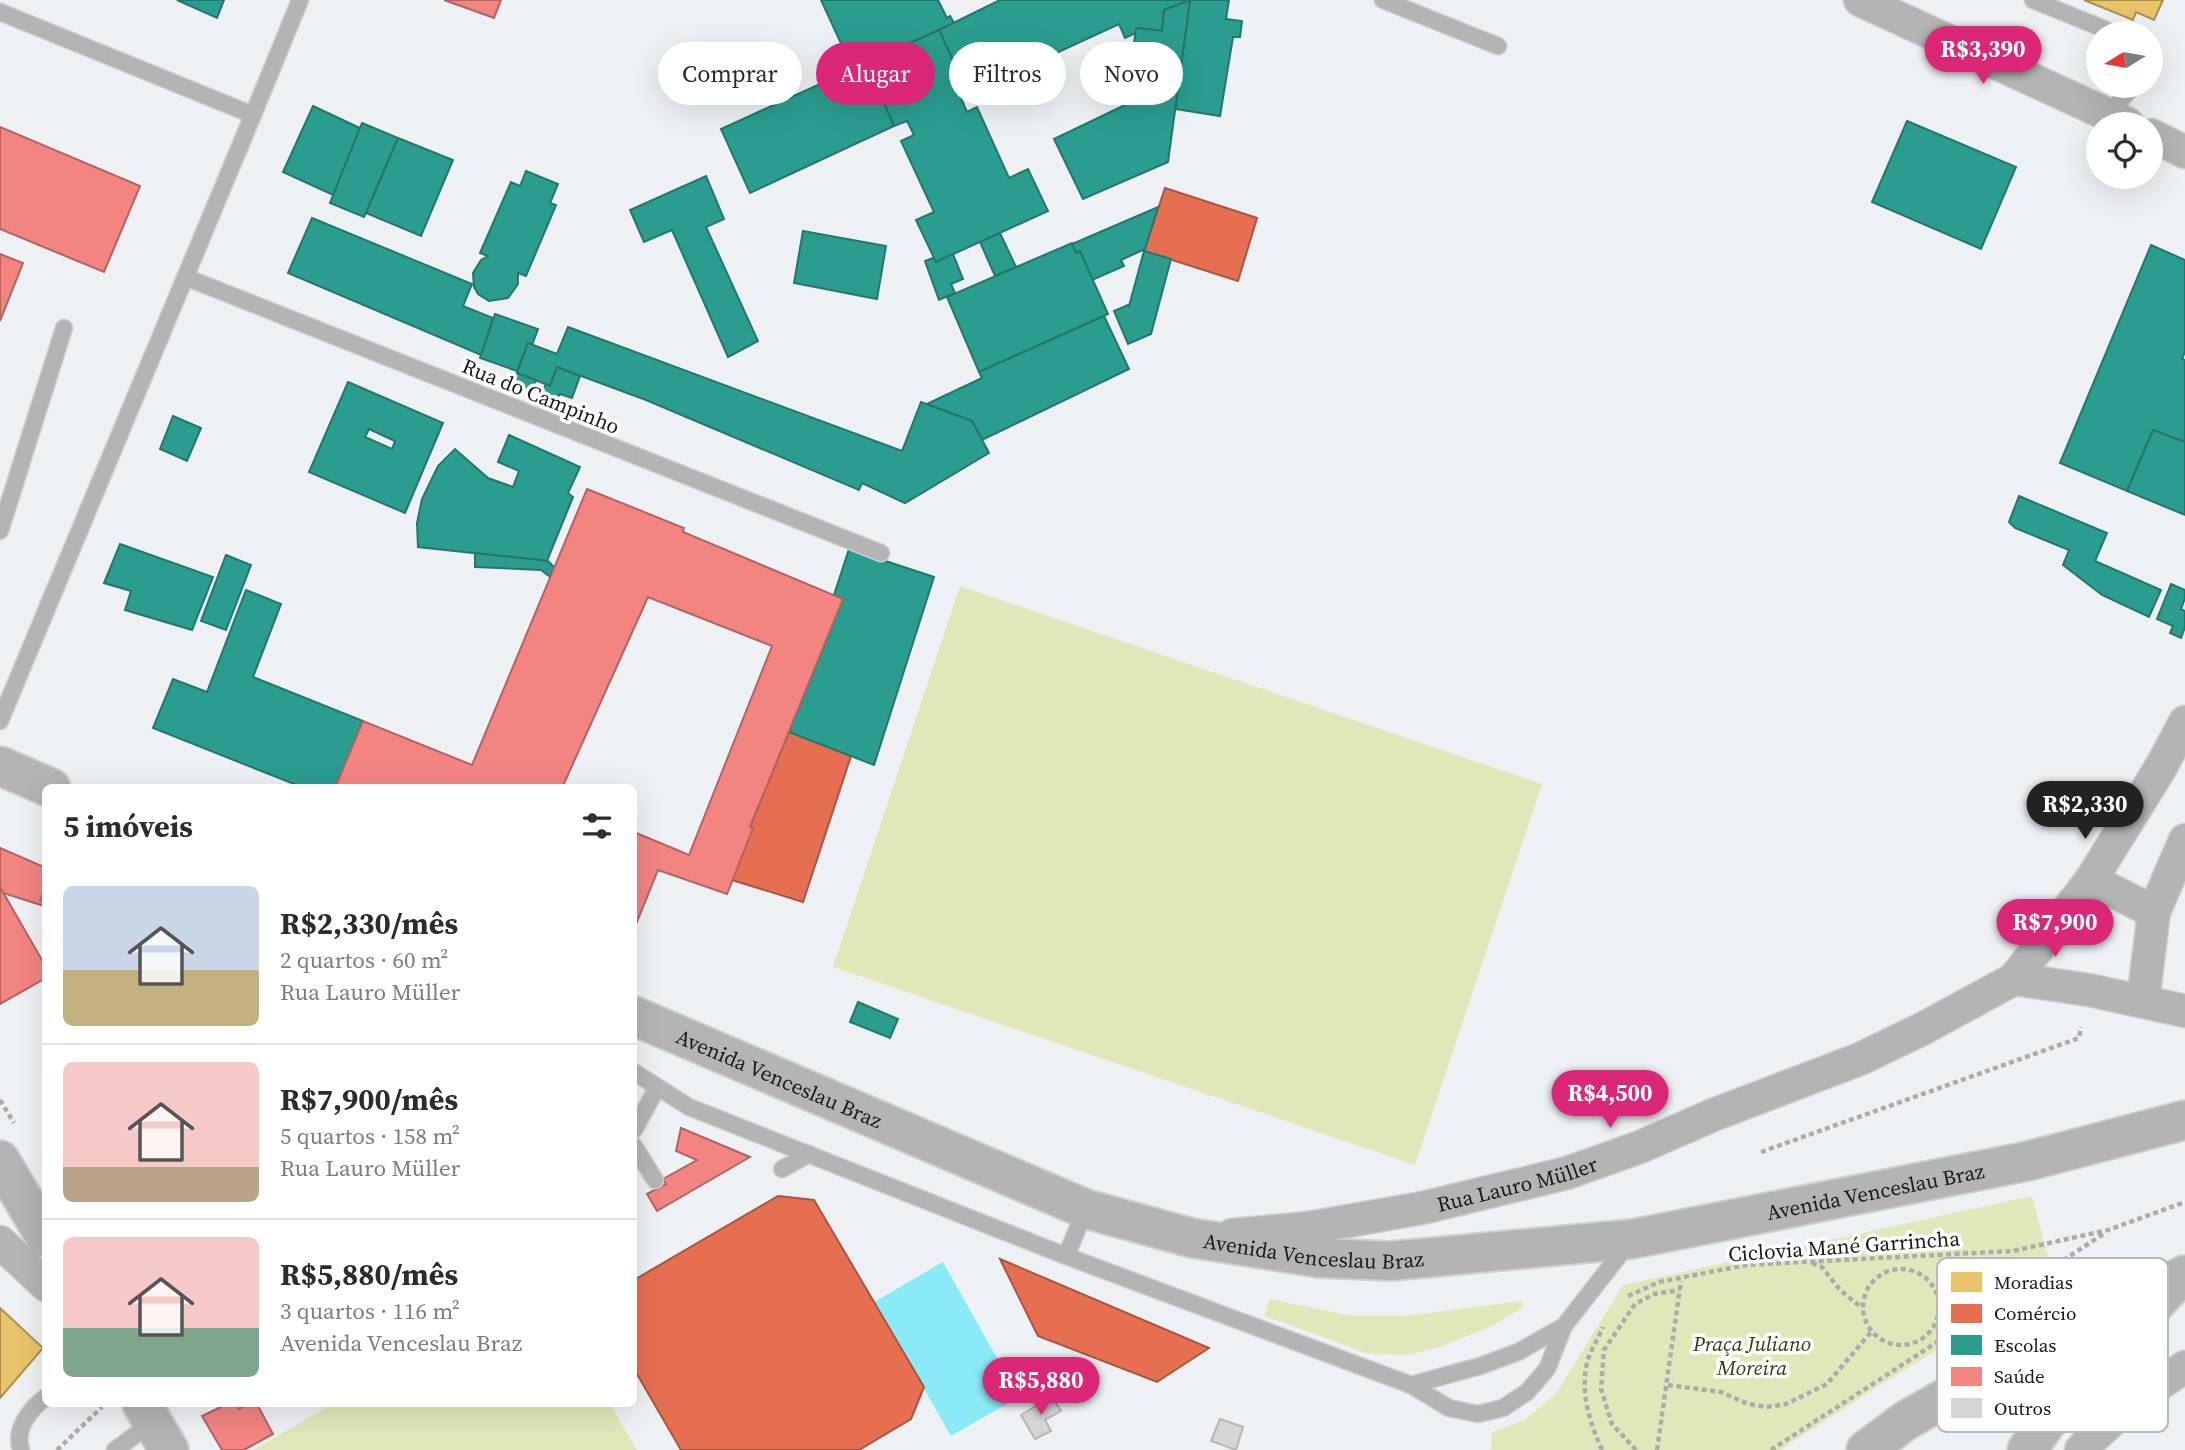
<!DOCTYPE html>
<html lang="pt">
<head>
<meta charset="utf-8">
<style>
	:root { --surface:#fff; --page:#f7f7f7; --text:#2b2b33; --muted:#7c7c81; --line:#e1e1e2; --accent:#db2777 }
	body { margin:0; font-family:"Source Serif 4",serif; background:var(--page); color:var(--text); height:100vh; display:flex; flex-direction:column; font-size:26px; white-space:nowrap }
	* { box-sizing:border-box; margin:0 }
	p { font-size:23px; color:var(--muted) }
	.icon { flex:none; width:38px; height:38px; fill:none; stroke:currentColor; stroke-width:2; stroke-linecap:round; stroke-linejoin:round }
	.map { position:relative; flex:1; overflow:hidden }
	.details { position:absolute; left:42px; top:784px; width:595px; height:623px; display:flex; flex-direction:column; background:var(--surface); border-radius:10px; box-shadow:0 7px 28px #0002 }
	.details>* { flex:none }
	.banner { position:absolute; left:658px; top:42px; width:665px; height:63px; display:flex; gap:14px }
	.needle { width:46px; rotate:259deg }
	.tools { position:absolute; left:2086px; top:21px; display:grid; gap:14px }
	.tools a { display:grid; place-items:center; width:77px; height:77px; border-radius:50%; background:var(--surface); box-shadow:0 7px 28px #0002; font-size:35px }
	.price { position:absolute; translate:-50% -60px; padding:0 16px; border-radius:24px; background:var(--accent); color:#fff; font-size:23px; line-height:46px; filter:drop-shadow(0 2px 4px #0008) }
	.price::after { content:''; position:absolute; left:50%; top:42px; width:21px; height:16px; margin-left:-10px; background:inherit; clip-path:polygon(0 0,100% 0,50% 100%) }
	.price.on { background:#222; color:#fff }
	ul { padding:0; list-style:none }
	li { display:flex; align-items:center; gap:21px; height:175px; padding:0 21px }
	li+li { border-top:2px solid var(--line) }
	li span { display:grid; place-items:center; flex:none; width:196px; height:140px; border-radius:10px; color:#555 }
	li>.icon { margin-inline-start:auto }
	span .icon { width:84px; height:84px; fill:#fffc; stroke-width:1 }
	li b { font-size:30px }
	h2 { display:flex; justify-content:space-between; align-items:center; height:84px; padding:0 21px; font-size:30px }
	.tag { padding:0 24px; border-radius:32px; background:var(--surface); box-shadow:0 7px 28px #0002; font-size:24px; line-height:63px }
	.tag.on { background:var(--accent); color:#fff }
	.map>svg:first-child { display:block }
</style>
</head>
<body>
<div class="map">
<svg width="2185" height="1450" viewBox="0 0 2185 1450">
	<rect width="100%" height="100%" fill="#eef1f4"/>
	<g fill="#e2e7ba">
		<path d="M960 586 1542 784 1415 1165 833 967Z"/>
		<path d="M2032 1196 2054 1279 1888 1380 1780 1450H1491L1492 1432 1524 1420 1556 1394 1623 1285Z"/>
		<path d="M1269 1299 1352 1316H1405L1521 1301 1524 1307 1492 1326 1443 1346 1408 1355 1369 1354 1265 1316Z"/>
		<path d="M332 1404H610L637 1450H253Z"/>
	</g>
	<path fill="#8aebf7" d="M943 1262 1019 1397 951 1436 874 1302Z"/>
	<g fill="#e9c46a" stroke="#aa9152" stroke-width="2">
		<path d="M2084 0H2163L2154 20 2136 12 2133 20Z"/>
		<path d="M0 1308 43 1348 0 1398Z"/>
	</g>
	<g fill="#e76f51" stroke="#a95641" stroke-width="2">
		<path d="M1165 188 1257 218 1238 281 1144 251Z"/>
		<path d="M789 732 851 756 803 902 732 880 753 828 750 827Z"/>
		<path d="M778 1196 814 1200 924 1387 911 1419 859 1450H681L634 1369V1280Z"/>
		<path d="M1000 1259 1209 1348 1157 1382 1038 1336Z"/>
	</g>
	<g fill="#2a9d8f" stroke="#25766c" stroke-width="2" fill-rule="evenodd">
		<path d="M177 0H224L217 18Z"/>
		<path d="M821 0H938L947 18 950 16 954 23 857 67 854 61 850 63Z"/>
		<path d="M1000 0H1190L1164 10 1162 31 1138 28 1136 33 1125 38 1119 24 1002 78 960 96 968 93 939 30Z"/>
		<path d="M1190 0H1229L1226 19 1242 21 1240 37H1233L1220 116 1175 109Z"/>
		<path d="M1190 0 1168 162 1083 199 1054 139 1125 105 1136 29 1138 28 1162 31 1164 10Z"/>
		<path d="M939 30 968 93 960 96 967 112 977 107 1009 178 1028 169 1048 211 936 262 916 220 934 212 901 141 914 135 907 121 894 126 866 63Z"/>
		<path d="M866 63 894 126 750 193 721 129Z"/>
		<path d="M313 106 360 128 333 195 283 172Z"/>
		<path d="M1907 121 2016 167 1981 249 1872 202Z"/>
		<path d="M362 123 398 138 364 217 330 203Z"/>
		<path d="M398 138 453 160 421 236 366 213Z"/>
		<path d="M526 171 558 184 550 203 556 205 526 276 518 273V284L508 298 489 301 478 294 474 287 473 273 481 260 488 256 480 253 511 182 520 186Z"/>
		<path d="M706 176 724 219 706 227 758 341 728 357 672 230 644 242 630 210Z"/>
		<path d="M1158 207 1145 249 1121 260 1124 266 1092 280 1080 251 1076 253 1072 244Z"/>
		<path d="M312 218 472 284 463 306 493 318 481 355 288 273Z"/>
		<path d="M803 231 886 246 877 299 794 283Z"/>
		<path d="M1000 233 1016 267 995 276 980 242Z"/>
		<path d="M1072 243 1076 253 1080 251 1108 314 979 372 947 297Z"/>
		<path d="M2151 245 2185 260V352L2182 359 2185 360V442L2153 430 2127 491 2060 463Z"/>
		<path d="M1144 251 1171 259 1151 334 1128 344 1114 311 1128 305 1129 306Z"/>
		<path d="M953 254 963 279 951 284 955 293 939 300 925 261 933 258 936 262Z"/>
		<path d="M495 314 538 329 532 345 528 343 517 371 480 358Z"/>
		<path d="M1104 316 1129 369 982 440 972 421 927 404 982 378 979 372Z"/>
		<path d="M568 327 902 451 921 402 972 421 989 453 905 503 862 483 859 490 646 400 557 367 550 386 517 373 528 343 557 354Z"/>
		<path d="M557 367 580 376 572 398 560 394 557 399 542 392 546 384 550 386Z"/>
		<path d="M517 373 536 380 532 390 512 383Z"/>
		<path d="M348 382 443 423 405 513 309 472ZM369 429 395 441 392 449 365 437Z"/>
		<path d="M173 416 201 428 187 461 160 449Z"/>
		<path d="M2153 430 2185 442V515L2127 491Z"/>
		<path d="M509 435 580 467 568 493 573 497 547 561 418 547 417 523 422 499 438 466 455 449 488 478 513 487 519 471 498 462Z"/>
		<path d="M2019 496 2107 533 2095 561 2161 590 2149 617 2102 595 2063 565 2069 550 2015 528 2009 522Z"/>
		<path d="M120 544 213 577 192 630 125 610 131 591 104 583Z"/>
		<path d="M849 549 934 577 874 765 789 732 843 599 834 595Z"/>
		<path d="M475 553 548 561 554 567 550 577 541 570 475 567Z"/>
		<path d="M226 555 251 565 226 630 201 621Z"/>
		<path d="M2171 584 2185 590V598L2181 609 2185 611V627L2181 638 2170 633 2173 626 2157 619Z"/>
		<path d="M246 590 281 604 253 677 363 721 335 788H304L153 728 173 679 207 692Z"/>
		<path d="M858 1002 898 1019 890 1038 850 1022Z"/>
	</g>
	<g fill="#f28482" stroke="#b16463" stroke-width="2">
		<path d="M444 0H501L494 18Z"/>
		<path d="M0 127 140 186 104 272 0 229Z"/>
		<path d="M0 254 23 263 0 321Z"/>
		<path d="M587 489 684 528 683 532 843 599 750 827 753 828 727 894 658 870 637 922 634 920V832L689 855 772 646 648 597 562 788H335L363 721 472 765Z"/>
		<path d="M0 848 46 868V887L40 900 44 902 41 905 3 893 0 887Z"/>
		<path d="M0 887 46 967V978L0 1004Z"/>
		<path d="M681 1128 750 1157 657 1211 647 1194 666 1184 663 1179 697 1160 676 1151Z"/>
		<path d="M227 1404H236L239 1409 249 1404H257L273 1434 244 1450H222L202 1416Z"/>
	</g>
	<g fill="#d4d5d7" stroke="#b7b7ba" stroke-width="2">
		<path d="M1052 1396 1061 1411 1045 1420 1051 1431 1035 1439 1021 1415Z"/>
		<path d="M1220 1419 1243 1427 1236 1450 1211 1441Z"/>
	</g>
	<g fill="none" stroke-linecap="round" stroke-linejoin="round">
		<defs>
			<g id="service">
				<path d="M1383 0 1498 46"/>
				<path d="M2033 0 2114 33"/>
				<path d="M0 12 253 115 0 721"/>
				<path d="M253 115 300 0"/>
				<path d="M2109 115 2132 86"/>
				<path d="M185 277 881 553"/>
				<path d="M0 531 64 328"/>
				<path d="M634 1072 689 1107 1066 1256 1411 1385 1449 1408 1478 1414 1503 1408 1527 1392 1547 1369 1564 1326 1628 1244"/>
				<path d="M634 1130 657 1088"/>
				<path d="M634 1146 655 1180"/>
				<path d="M782 1169 809 1154"/>
				<path d="M1066 1256 1086 1209"/>
				<path d="M1411 1385 1480 1366 1518 1352 1564 1326"/>
				<path d="M21 1450C14 1429 30 1409 46 1397"/>
				<path d="M115 1450 153 1422"/>
			</g>
			<g id="minor">
				<path d="M1860 0 2128 124"/>
				<path d="M2151 135 2185 152"/>
				<path d="M2091 880 2154 912"/>
				<path d="M2014 979 2089 990 2185 1011"/>
				<path d="M2143 1001 2154 912 2185 840"/>
				<path id="s1" d="M1232 1235 1308 1228 1422 1208 1567 1173 1640 1147 1713 1115 1860 1059 1924 1028 2014 979 2091 880 2161 767 2185 722"/>
				<path d="M0 1242 46 1285"/>
				<path d="M2081 1450C2111 1418 2148 1390 2185 1367"/>
			</g>
			<path id="tertiary" d="M2027 1450 2059 1405 2178 1279"/>
			<g id="secondary">
				<path d="M0 1160 46 1238"/>
				<path d="M142 1404 169 1450"/>
			</g>
			<g id="trunk">
				<path d="M0 766 51 788"/>
				<path id="s2" d="M634 1016 1086 1209 1192 1238 1319 1258 1391 1261 1632 1239 2028 1161 2185 1120"/>
				<path d="M1866 1450 1905 1421 2035 1347 2185 1275"/>
			</g>
		</defs>
		<use href="#service" stroke="#cdcfd0" stroke-width="19"/>
		<use href="#minor" stroke="#cdcfd0" stroke-width="35"/>
		<use href="#tertiary" stroke="#cdcfd0" stroke-width="42"/>
		<use href="#secondary" stroke="#cdcfd0" stroke-width="42"/>
		<use href="#trunk" stroke="#cdcfd0" stroke-width="42"/>
		<g stroke="#acacae" stroke-width="4.5" stroke-dasharray="5 3.5" stroke-linecap="butt">
			<path d="M0 1100 14 1123"/>
			<path d="M1761 1152 2079 1038 2081 1027"/>
			<path d="M1812 1263 1822 1267 1840 1290 1862 1308"/>
			<circle cx="1901" cy="1307" r="38"/>
			<path d="M1628 1296 1659 1282 1746 1265 2013 1251 2108 1230 2185 1202"/>
			<path d="M1668 1385 1721 1392 1748 1404 1767 1407 1786 1404 1827 1384 1871 1332"/>
			<path d="M57 1450 102 1407"/>
			<path d="M1602 1450C1590 1423 1580 1393 1587 1363 1590 1351 1598 1339 1603 1327"/>
			<path d="M1636 1450 1612 1424 1601 1389 1604 1350 1635 1304 1654 1294 1679 1290"/>
			<path d="M1657 1450 1681 1281"/>
			<path d="M1771 1450 2105 1233"/>
		</g>
		<use href="#service" stroke="#b3b4b4" stroke-width="16"/>
		<use href="#minor" stroke="#b3b4b4" stroke-width="32"/>
		<use href="#tertiary" stroke="#b3b4b4" stroke-width="38"/>
		<use href="#secondary" stroke="#b2b3b3" stroke-width="38"/>
		<use href="#trunk" stroke="#b4b4b6" stroke-width="38"/>
	</g>
	<g text-anchor="middle" dominant-baseline="central" stroke-width="7" stroke-linejoin="round" paint-order="stroke">
		<g font-size="21" fill="#181a1b" stroke="#fff">
			<text transform="translate(541 396) rotate(22)">Rua do Campinho</text>
			<text stroke="none"><textPath href="#s2" startOffset="158">Avenida Venceslau Braz</textPath></text>
			<text stroke="none"><textPath href="#s1" startOffset="290">Rua Lauro Müller</textPath></text>
			<text stroke="none"><textPath href="#s2" startOffset="1292">Avenida Venceslau Braz</textPath></text>
			<text transform="translate(1844 1246) rotate(-4)">Ciclovia Mané Garrincha</text>
			<text stroke="none"><textPath href="#s2" startOffset="724">Avenida Venceslau Braz</textPath></text>
		</g>
		<g font-size="21" font-style="italic" fill="#36380f" stroke="#fff">
			<text x="1752" y="1343">Praça Juliano<tspan x="1752" dy="24">Moreira</tspan></text>
		</g>
	</g>
	<rect x="1937" y="1258" width="231" height="174" rx="10" fill="#fff" stroke="#bababb" stroke-width="2"/>
	<rect x="1951" y="1272" width="31" height="20" fill="#e9c46a"/>
	<rect x="1951" y="1304" width="31" height="19" fill="#e76f51"/>
	<rect x="1951" y="1335" width="31" height="20" fill="#2a9d8f"/>
	<rect x="1951" y="1367" width="31" height="19" fill="#f28482"/>
	<rect x="1951" y="1398" width="31" height="20" fill="#d4d5d7"/>
	<g font-size="19" fill="#181a1b">
		<text x="1994" y="1289">Moradias</text>
		<text x="1994" y="1320">Comércio</text>
		<text x="1994" y="1352">Escolas</text>
		<text x="1994" y="1383">Saúde</text>
		<text x="1994" y="1415">Outros</text>
	</g>
</svg>
<div class="tools">
<a><svg class="needle" viewBox="-14 -14 28 28"><path d="M0-13l5 13h-10z" fill="#e53935"/><path d="M0 13l5-13h-10z" fill="#7c7c81"/></svg></a>
<a><svg class="icon" aria-label="locate" viewBox="0 0 24 24"><circle cx="12" cy="12" r="6"/><path d="M12 2v4M12 18v4M2 12h4M18 12h4"/></svg></a>
</div>
<b class="price" style="left:1983px;top:86px">R$3,390</b>
<b class="price on" style="left:2085px;top:841px">R$2,330</b>
<b class="price" style="left:2055px;top:959px">R$7,900</b>
<b class="price" style="left:1610px;top:1130px">R$4,500</b>
<b class="price" style="left:1041px;top:1417px">R$5,880</b>
<div class="banner">
<a class="tag">Comprar</a>
<a class="tag on">Alugar</a>
<a class="tag">Filtros</a>
<a class="tag">Novo</a>
</div>
<section class="details">
<h2>5 imóveis<svg class="icon" aria-label="filters" viewBox="0 0 24 24"><path d="M4 7h16M4 17h16"/><circle cx="9" cy="7" r="2"/><circle cx="15" cy="17" r="2"/></svg></h2>
<ul>
<li><span style="background:linear-gradient(#c9d6e8 60%,#c2b280 0)"><svg class="icon" aria-label="home" viewBox="0 0 24 24"><path d="M3 11l9-7 9 7M6 9v11h12V9"/></svg></span><div><b>R$2,330/mês</b><p>2 quartos · 60 m²</p><p>Rua Lauro Müller</p></div></li>
<li><span style="background:linear-gradient(#f6c9c9 75%,#b9a48a 0)"><svg class="icon" aria-label="home" viewBox="0 0 24 24"><path d="M3 11l9-7 9 7M6 9v11h12V9"/></svg></span><div><b>R$7,900/mês</b><p>5 quartos · 158 m²</p><p>Rua Lauro Müller</p></div></li>
<li><span style="background:linear-gradient(#f6c9c9 65%,#7fa58c 0)"><svg class="icon" aria-label="home" viewBox="0 0 24 24"><path d="M3 11l9-7 9 7M6 9v11h12V9"/></svg></span><div><b>R$5,880/mês</b><p>3 quartos · 116 m²</p><p>Avenida Venceslau Braz</p></div></li>
</ul>
</section>
</div>
</body>
</html>
